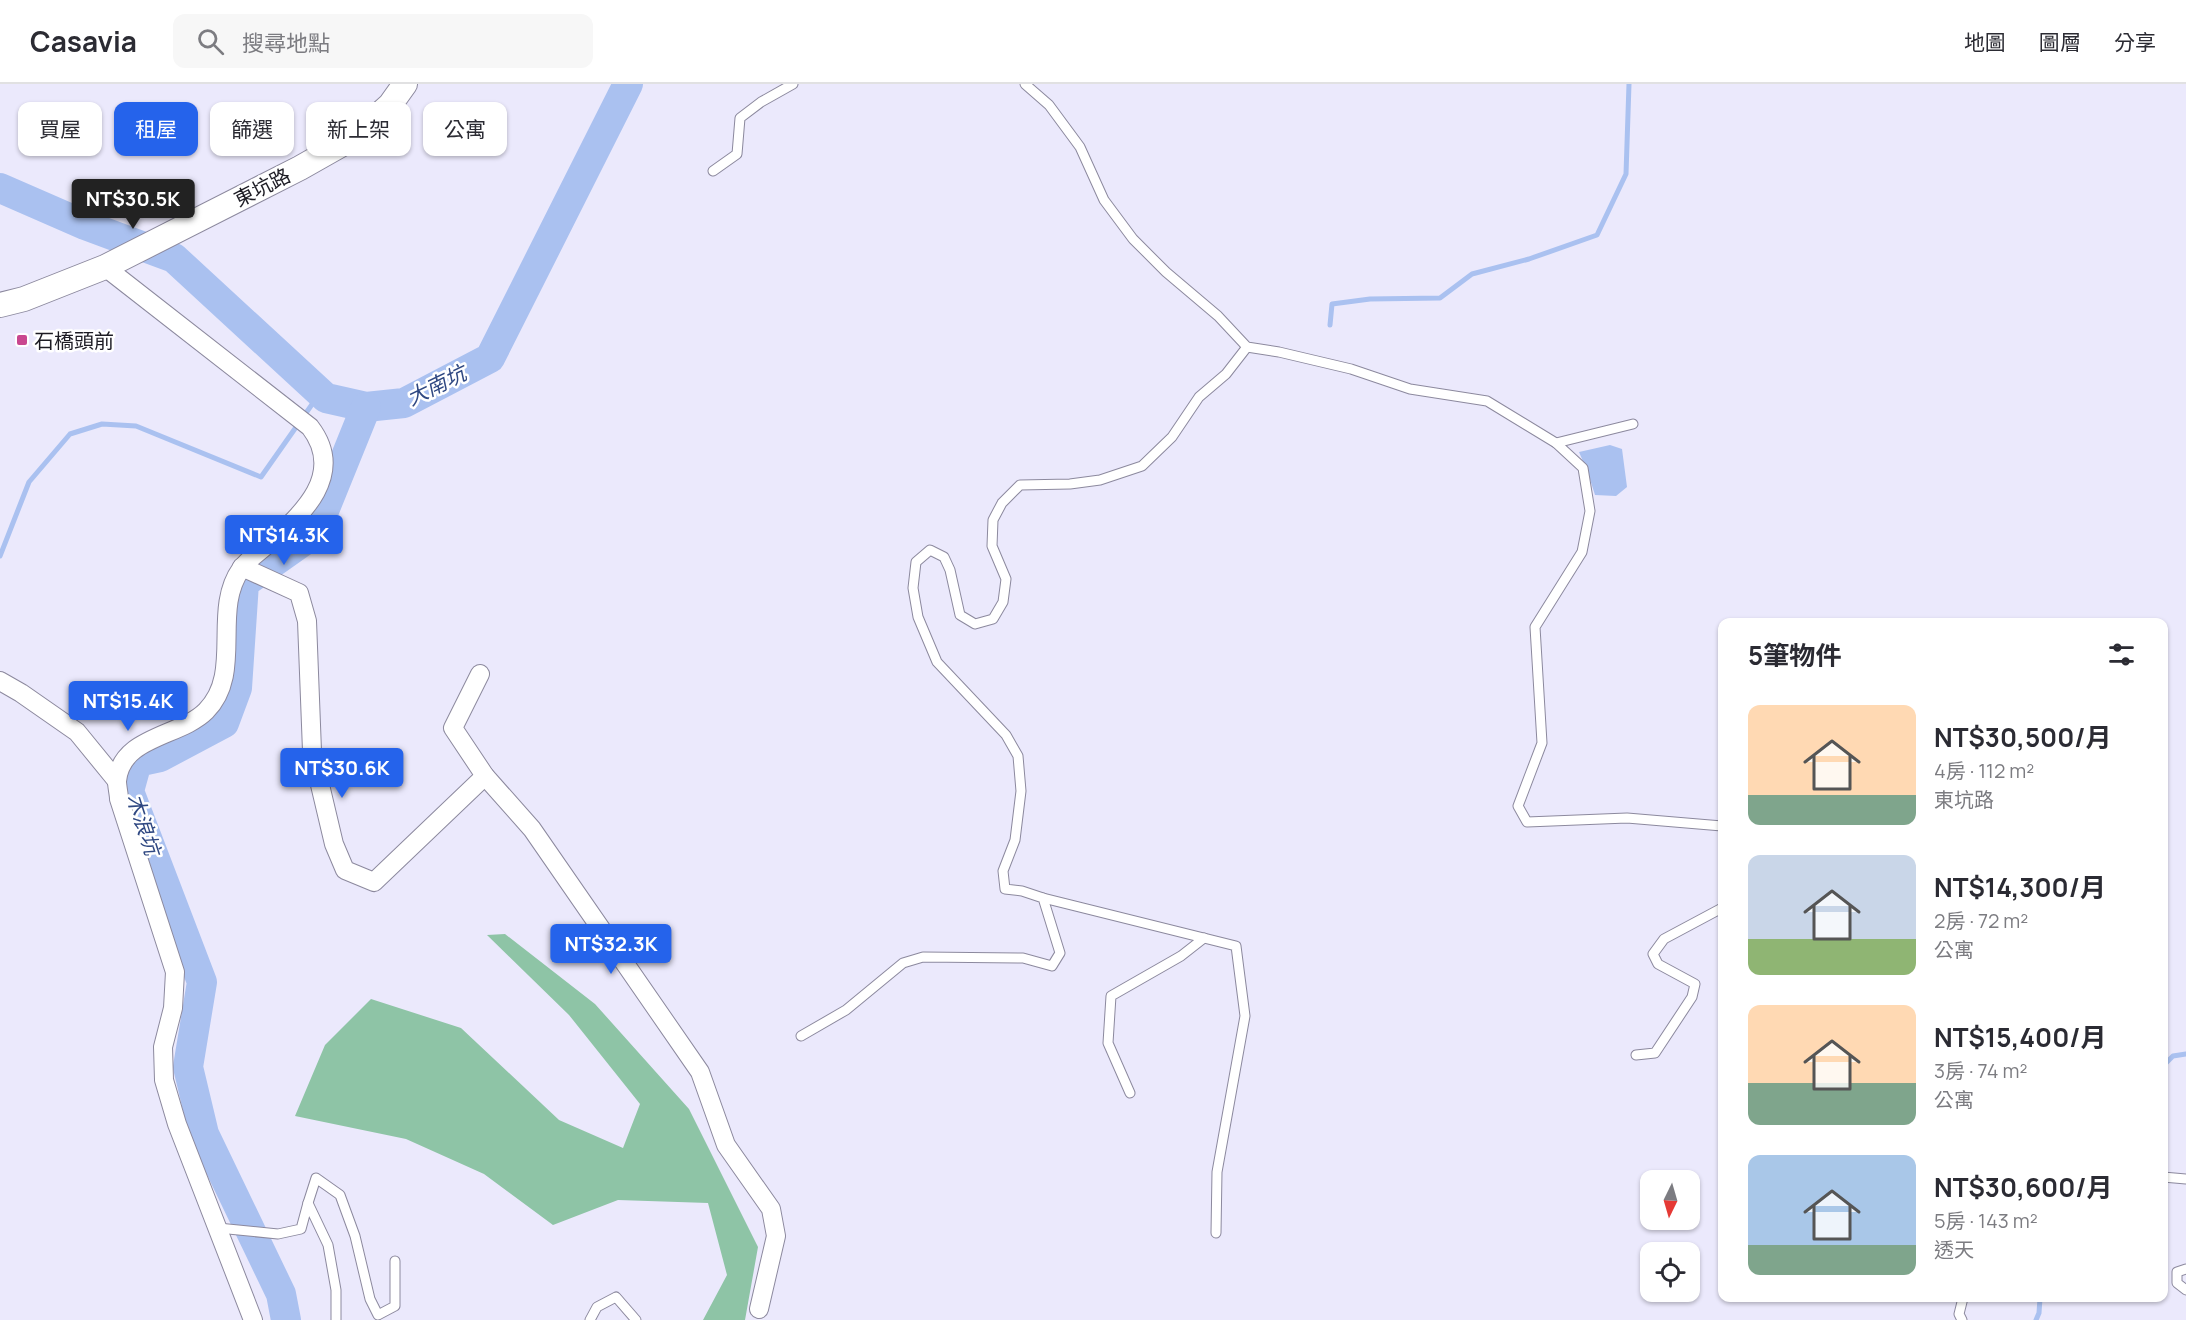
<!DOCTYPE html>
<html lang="zh-TW">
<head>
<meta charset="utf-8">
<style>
	:root { --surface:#fff; --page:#f7f7f7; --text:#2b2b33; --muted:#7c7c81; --line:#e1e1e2; --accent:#2563eb }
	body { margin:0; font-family:Manrope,"Noto Sans TC",sans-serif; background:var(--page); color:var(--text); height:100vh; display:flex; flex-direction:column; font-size:22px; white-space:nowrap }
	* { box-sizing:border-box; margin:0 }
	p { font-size:20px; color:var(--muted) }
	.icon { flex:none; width:33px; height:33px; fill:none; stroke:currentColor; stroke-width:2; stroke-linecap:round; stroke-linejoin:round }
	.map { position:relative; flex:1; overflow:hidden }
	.sheet { position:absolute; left:1718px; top:534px; width:450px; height:684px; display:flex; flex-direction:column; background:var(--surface); border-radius:12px; box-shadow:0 2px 4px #0004 }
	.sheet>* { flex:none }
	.hud { position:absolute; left:18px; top:18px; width:570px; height:54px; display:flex; gap:12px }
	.needle { width:39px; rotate:185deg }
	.controls { position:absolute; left:1640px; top:1086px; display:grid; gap:12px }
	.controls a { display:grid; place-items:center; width:60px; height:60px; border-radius:12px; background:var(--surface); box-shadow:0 2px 4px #0004; font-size:30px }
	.price { position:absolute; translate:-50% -51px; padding:0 14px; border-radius:6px; background:var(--accent); color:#fff; font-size:20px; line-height:39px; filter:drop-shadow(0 2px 3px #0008) }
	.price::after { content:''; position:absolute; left:50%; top:36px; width:18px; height:14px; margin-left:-9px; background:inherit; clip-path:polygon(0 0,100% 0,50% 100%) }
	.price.active { background:#222; color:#fff }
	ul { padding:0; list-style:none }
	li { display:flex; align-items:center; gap:18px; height:150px; padding:0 30px }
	li span { display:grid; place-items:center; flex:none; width:168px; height:120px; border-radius:12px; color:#555 }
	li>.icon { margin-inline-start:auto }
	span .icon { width:72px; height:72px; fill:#fffc; stroke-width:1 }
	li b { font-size:26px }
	h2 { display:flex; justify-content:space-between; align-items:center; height:72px; padding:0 30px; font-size:26px }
	.chip { padding:0 21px; border-radius:12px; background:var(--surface); box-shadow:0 2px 4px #0004; font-size:21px; line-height:54px }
	.chip.active { background:var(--accent); color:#fff }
	header { display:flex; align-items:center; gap:36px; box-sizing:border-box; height:84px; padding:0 30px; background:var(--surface); border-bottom:2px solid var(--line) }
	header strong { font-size:28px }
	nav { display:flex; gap:33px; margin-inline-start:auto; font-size:21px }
	.search { width:420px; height:54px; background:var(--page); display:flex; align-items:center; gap:15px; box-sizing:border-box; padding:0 21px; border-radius:12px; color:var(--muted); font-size:22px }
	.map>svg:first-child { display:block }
</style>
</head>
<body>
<header>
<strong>Casavia</strong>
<div class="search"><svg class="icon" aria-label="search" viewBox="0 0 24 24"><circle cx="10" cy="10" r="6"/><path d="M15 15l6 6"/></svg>搜尋地點</div>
<nav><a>地圖</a><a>圖層</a><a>分享</a></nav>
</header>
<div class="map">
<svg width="2186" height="1236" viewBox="0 0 2186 1236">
	<rect width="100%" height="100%" fill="#ebe9fc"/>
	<path fill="#8ec4a6" d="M505 850 595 920 689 1025 758 1163 745 1236H703L727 1191 708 1119 618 1116 553 1141 484 1090 406 1055 295 1032 325 961 371 915 461 944 559 1036 623 1064 640 1020 569 931 487 851Z"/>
	<path fill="#aac1f0" d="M1610 361 1622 365 1627 403 1616 412 1595 411 1588 389 1579 368Z"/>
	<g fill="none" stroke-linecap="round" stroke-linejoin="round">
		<g stroke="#aac1f0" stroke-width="5">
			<path d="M1330 241 1332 220 1370 215 1440 214 1472 190 1529 175 1597 151 1626 90 1629 0"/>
			<path d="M0 472 29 398 70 350 102 340 136 342 261 393 320 309"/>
			<path d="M2163 982 2173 972 2186 970"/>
			<path d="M2036 1236 2039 1229 2040 1214"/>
		</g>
		<g stroke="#aac1f0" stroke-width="30">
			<path d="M0 104 85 141 174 174 326 314 366 323 404 319 490 274 628 0"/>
			<path d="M286 1236 281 1210 204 1050 188 983 202 898 129 707 137 678 160 673 224 639 237 604 244 499 315 449 366 323"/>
		</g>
		<defs>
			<g id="service">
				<path d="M1025 0 1049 21 1080 63 1104 116 1133 155 1166 188 1218 232 1247 263 1279 268 1351 285 1410 305 1487 317 1556 359 1583 384 1590 427 1582 468 1535 543 1542 659 1518 722 1527 738 1627 734 1722 742"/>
				<path d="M713 87 737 70 740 34 761 18 793 0"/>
				<path d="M1556 359 1633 340"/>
				<path d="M1043 814 1236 862 1245 932 1217 1088 1216 1149"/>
				<path d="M801 952 846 926 903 879 923 873 1023 874 1052 882 1060 869 1043 814 1022 807 1005 805 1003 787 1015 756 1021 707 1018 672 1006 651 937 578 918 533 913 504 916 478 930 466 944 473 950 486 960 531 975 540 993 535 1003 518 1006 495 992 462 993 436 1002 419 1020 401 1070 400 1100 396 1142 382 1172 353 1199 313 1226 290 1247 263"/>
				<path d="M1636 971 1655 969 1692 913 1695 900 1658 880 1653 870 1664 855 1722 824"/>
				<path d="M1130 1009 1108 959 1111 912 1181 872 1204 854"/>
				<path d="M2163 1093 2186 1095"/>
				<path d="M308 1119 316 1094 340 1111 355 1152 370 1215 378 1231 395 1222V1177"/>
				<path d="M218 1144 278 1150 301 1145 308 1119 328 1161 336 1206V1236"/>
				<path d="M2186 1185 2177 1188V1199L2186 1206"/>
				<path d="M590 1236 597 1223 616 1213 636 1236"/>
				<path d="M1962 1236 1959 1230 1963 1214"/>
			</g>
			<g id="minor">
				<path d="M105 183 310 343C346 390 303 430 268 460 259 468 248 475 241 485 211 527 244 589 206 627 180 653 121 652 117 697 117 703 119 710 119 715L175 888 173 924 163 963 164 996 177 1040 253 1236"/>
				<path d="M242 483 299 509 307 537 312 667 334 760 345 786 374 798 485 692"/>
				<path d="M480 590 453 644 485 692 532 745 700 988 726 1061 771 1125 776 1152 759 1225"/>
				<path d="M0 597 21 609 77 648 117 697"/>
			</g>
			<path id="tertiary" d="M0 221 24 215 105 183 300 84 353 54 390 21 405 0"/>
		</defs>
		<use href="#service" stroke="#8c899e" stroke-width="11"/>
		<use href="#minor" stroke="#8c899e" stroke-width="20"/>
		<use href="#tertiary" stroke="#8c899e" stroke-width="26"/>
		<use href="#service" stroke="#fff" stroke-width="9"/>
		<use href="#minor" stroke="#fff" stroke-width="18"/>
		<use href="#tertiary" stroke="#fff" stroke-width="24"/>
	</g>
	<rect fill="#c9478f" stroke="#fff" stroke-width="2" x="16" y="250" width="12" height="12" rx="3"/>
	<g text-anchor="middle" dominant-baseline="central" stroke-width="5" stroke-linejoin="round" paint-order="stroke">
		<g font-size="20" fill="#1c1b23" stroke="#fff">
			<text transform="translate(262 103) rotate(-27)">東坑路</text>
		</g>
		<g font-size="20" fill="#1c1b23" stroke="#fff" text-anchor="start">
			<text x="34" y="256">石橋頭前</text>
		</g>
		<g font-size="21" font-style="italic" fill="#2f4882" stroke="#fff">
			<text transform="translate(436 301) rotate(-26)">大南坑</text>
			<text transform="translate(144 740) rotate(72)">木浪坑</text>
		</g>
	</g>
</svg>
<div class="controls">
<a><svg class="needle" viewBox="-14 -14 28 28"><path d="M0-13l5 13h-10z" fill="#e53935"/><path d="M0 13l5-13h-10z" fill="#7c7c81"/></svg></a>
<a><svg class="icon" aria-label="locate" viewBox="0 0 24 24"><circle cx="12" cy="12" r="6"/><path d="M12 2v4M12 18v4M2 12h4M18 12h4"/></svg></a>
</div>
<b class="price active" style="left:133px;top:146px">NT$30.5K</b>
<b class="price" style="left:284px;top:482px">NT$14.3K</b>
<b class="price" style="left:128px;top:648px">NT$15.4K</b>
<b class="price" style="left:342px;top:715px">NT$30.6K</b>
<b class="price" style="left:611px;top:891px">NT$32.3K</b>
<div class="hud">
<a class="chip">買屋</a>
<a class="chip active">租屋</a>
<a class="chip">篩選</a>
<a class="chip">新上架</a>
<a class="chip">公寓</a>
</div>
<section class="sheet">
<h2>5筆物件<svg class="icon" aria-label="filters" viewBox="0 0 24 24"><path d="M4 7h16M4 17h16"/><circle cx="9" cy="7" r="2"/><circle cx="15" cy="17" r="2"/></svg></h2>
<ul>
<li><span style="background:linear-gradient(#ffd9b3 75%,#7fa58c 0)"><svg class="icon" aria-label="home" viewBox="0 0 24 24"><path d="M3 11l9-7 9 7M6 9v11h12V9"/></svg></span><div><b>NT$30,500/月</b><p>4房 · 112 m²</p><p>東坑路</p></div></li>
<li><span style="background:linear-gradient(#c9d6e8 70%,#8fb573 0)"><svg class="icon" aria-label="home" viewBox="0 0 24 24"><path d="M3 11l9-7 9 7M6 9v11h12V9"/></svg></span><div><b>NT$14,300/月</b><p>2房 · 72 m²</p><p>公寓</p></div></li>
<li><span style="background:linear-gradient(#ffd9b3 65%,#7fa58c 0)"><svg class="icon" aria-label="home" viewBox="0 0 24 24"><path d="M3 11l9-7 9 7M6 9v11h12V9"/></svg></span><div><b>NT$15,400/月</b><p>3房 · 74 m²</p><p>公寓</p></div></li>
<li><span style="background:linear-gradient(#a9c7e8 75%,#7fa58c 0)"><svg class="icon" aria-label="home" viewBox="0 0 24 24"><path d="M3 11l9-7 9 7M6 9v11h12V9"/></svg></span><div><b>NT$30,600/月</b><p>5房 · 143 m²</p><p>透天</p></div></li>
</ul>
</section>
</div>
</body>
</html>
